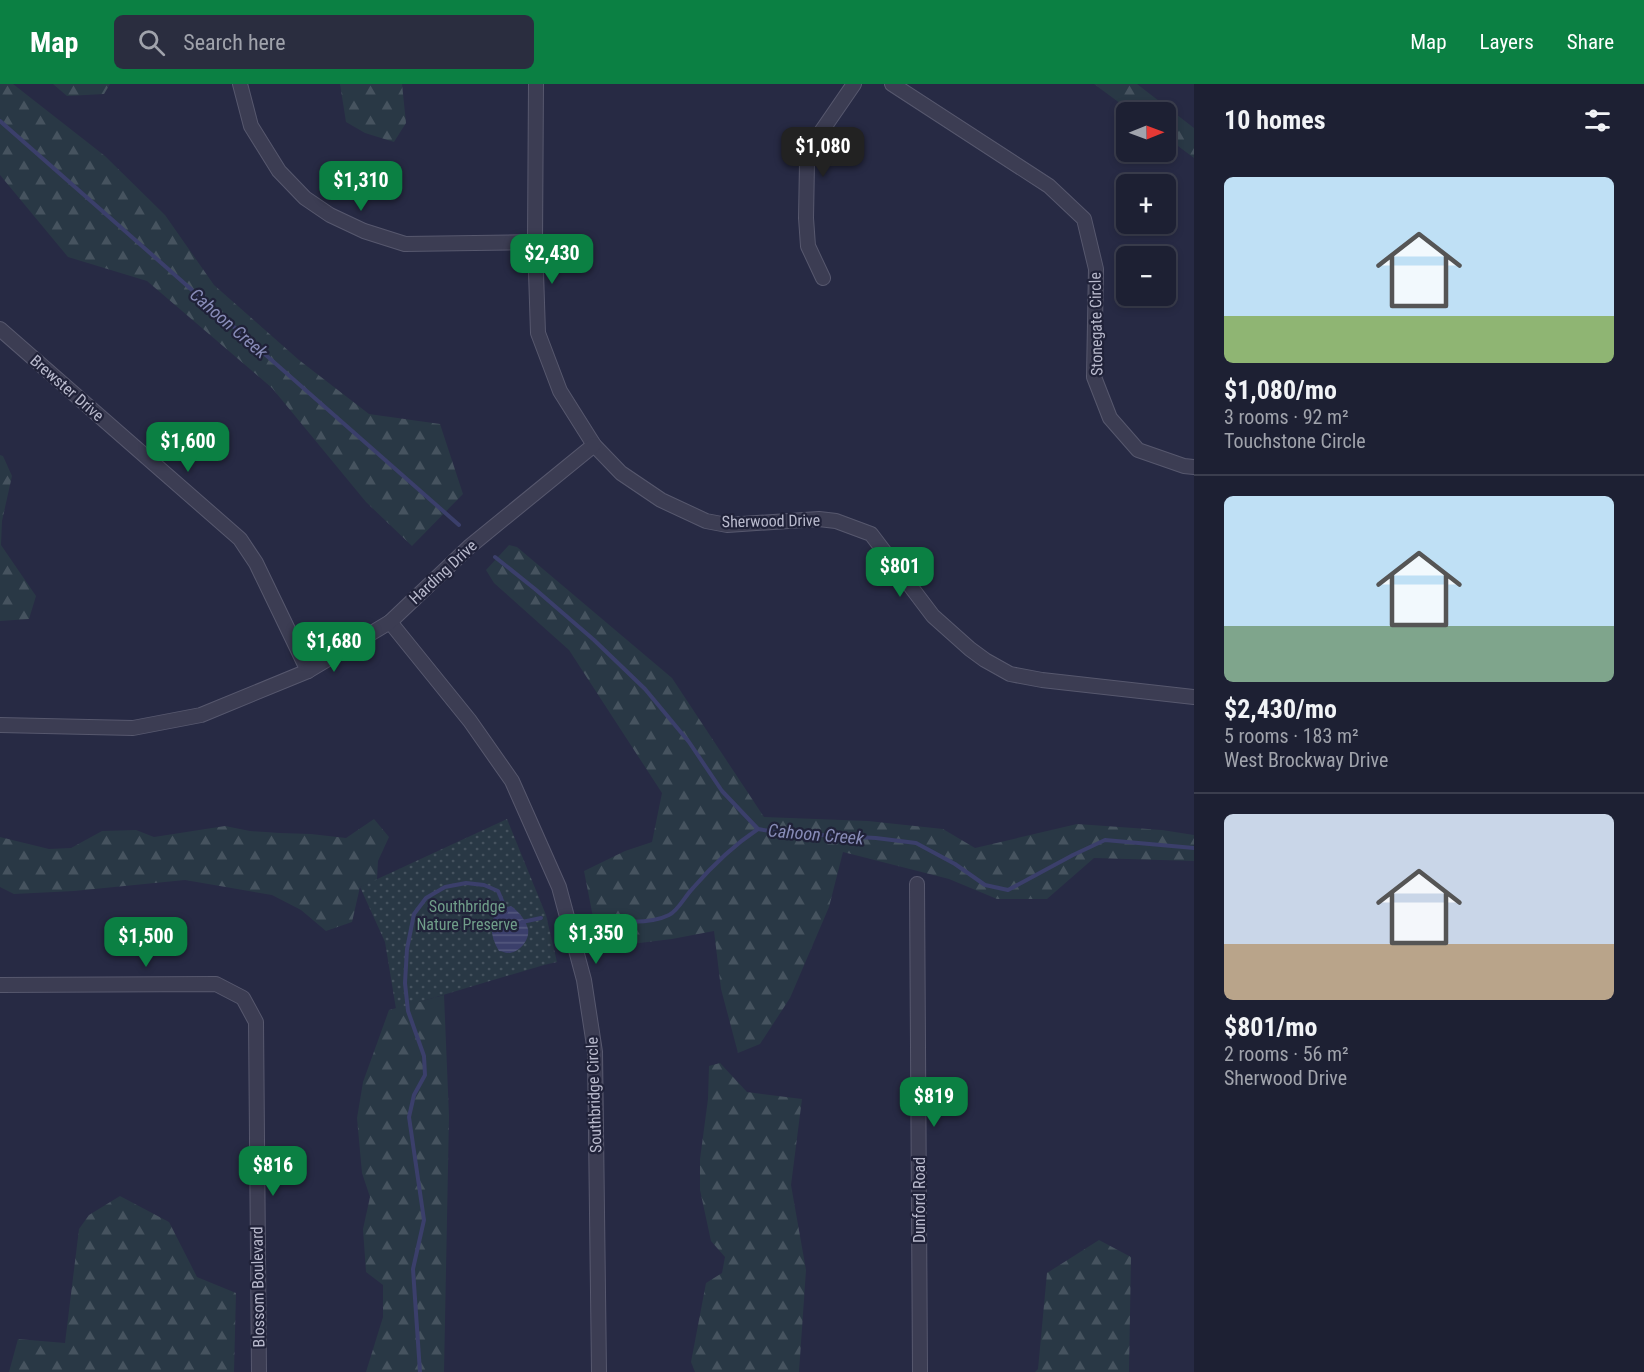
<!DOCTYPE html>
<html lang="en">
<head>
<meta charset="utf-8">
<style>
	:root { --surface:#1d2033; --page:#2a2d3f; --text:#f1f3f6; --muted:#a0a3ac; --line:#3b3e4e; --accent:#0b8043 }
	body { margin:0; font-family:"Roboto Condensed",sans-serif; background:var(--page); color:var(--text); height:100vh; display:flex; flex-direction:column; font-size:22px; white-space:nowrap }
	* { box-sizing:border-box; margin:0 }
	p { font-size:20px; color:var(--muted) }
	.icon { flex:none; width:33px; height:33px; fill:none; stroke:currentColor; stroke-width:2; stroke-linecap:round; stroke-linejoin:round }
	.map { position:relative; flex:1; overflow:hidden }
	.panel { display:flex; flex-direction:column; background:var(--surface); width:450px }
	.panel>* { flex:none }
	.needle { width:39px; rotate:89deg }
	.controls { position:absolute; left:1116px; top:18px; display:grid; gap:12px }
	.controls a { display:grid; place-items:center; width:60px; height:60px; border-radius:9px; background:var(--surface); box-shadow:0 3px 9px #0003,0 0 0 2px var(--line); font-size:30px }
	.price { position:absolute; translate:-50% -51px; padding:0 14px; border-radius:12px; background:var(--accent); color:#fff; font-size:20px; line-height:39px; filter:drop-shadow(0 2px 3px #0008) }
	.price::after { content:''; position:absolute; left:50%; top:36px; width:18px; height:14px; margin-left:-9px; background:inherit; clip-path:polygon(0 0,100% 0,50% 100%) }
	.price.on { background:#222; color:#fff }
	ul { padding:0; list-style:none }
	li { display:grid; align-content:center; gap:12px; height:318px; padding:0 30px }
	li+li { border-top:2px solid var(--line) }
	li span { display:grid; place-items:center; height:186px; border-radius:9px; color:#555 }
	li>.icon { margin-inline-start:auto }
	span .icon { width:108px; height:108px; fill:#fffc; stroke-width:1 }
	li b { font-size:26px }
	h2 { display:flex; justify-content:space-between; align-items:center; height:72px; padding:0 30px; font-size:26px }
	header { display:flex; align-items:center; gap:36px; box-sizing:border-box; height:84px; padding:0 30px; background:var(--accent); color:#fff }
	header strong { font-size:28px }
	nav { display:flex; gap:33px; margin-inline-start:auto; font-size:21px }
	.search { width:420px; height:54px; background:var(--page); display:flex; align-items:center; gap:15px; box-sizing:border-box; padding:0 21px; border-radius:9px; color:var(--muted); font-size:22px }
	main { display:flex; flex:1; min-height:0 }
	.map>svg:first-child { display:block }
</style>
</head>
<body>
<header>
<strong>Map</strong>
<div class="search"><svg class="icon" aria-label="search" viewBox="0 0 24 24"><circle cx="10" cy="10" r="6"/><path d="M15 15l6 6"/></svg>Search here</div>
<nav><a>Map</a><a>Layers</a><a>Share</a></nav>
</header>
<main>
<div class="map">
<svg width="1194" height="1288" viewBox="0 0 1194 1288">
	<defs>
		<pattern id="forest-firs" width="22" height="20" patternUnits="userSpaceOnUse" patternTransform="scale(1.5)"><rect width="22" height="20" fill="#293845"/><path d="M5 1l3.5 6h-7zM16 11l3.5 6h-7z" fill="#46535f"/></pattern>
		<pattern id="park-dots" width="8" height="8" patternUnits="userSpaceOnUse" patternTransform="scale(1.5)"><rect width="8" height="8" fill="#293845"/><path d="M2 2h.1M6 6h.1" fill="none" stroke="#46535f" stroke-width="1.8" stroke-linecap="round"/></pattern>
		<pattern id="water-rules" width="6" height="5" patternUnits="userSpaceOnUse" patternTransform="scale(1.5)"><rect width="6" height="5" fill="#3b3f6b"/><path d="M0 2.5h6" fill="none" stroke="#55597f"/></pattern>
	</defs>
	<rect width="100%" height="100%" fill="#272a44"/>
	<g fill="url(#forest-firs)">
		<path d="M0 0H13L105 72 165 131 214 201 299 276 369 330 440 340 463 410 412 462 366 418 272 304 147 197 68 173 0 91Z"/>
		<path d="M53 0H110L104 10 67 12Z"/>
		<path d="M340 0H402L406 39 394 58 365 49 346 38Z"/>
		<path d="M1094 0H1137L1194 44V74L1166 53V28H1132Z"/>
		<path d="M0 371 3 372 12 392 2 437 1 461 36 512 29 535 0 537Z"/>
		<path d="M509 461 517 463 672 594 764 733 868 737 943 745 975 764 1077 740 1162 746 1194 751V777L1094 774 1047 815H997L949 795 843 768 829 823 790 914 760 960 738 969 721 905 714 847 672 855 599 864 584 787 625 767 652 758 662 709 569 566 494 499 486 486Z"/>
		<path d="M374 735 389 753 378 777 377 796 360 803 352 838 326 847 301 826 272 811 185 796 74 807 14 810 0 803V753L49 765 71 764 102 747 136 746 154 753 225 742 250 747 280 749 311 750 346 754Z"/>
		<path d="M444 911 449 1032 444 1288H366L383 1233V1201L366 1188 363 1145 370 1113 362 1089 357 1034 363 998 389 926Z"/>
		<path d="M720 979 747 1008 802 1015 791 1101 806 1186 799 1288H695L691 1278 706 1199 722 1189 725 1173 711 1157 700 1106V1075L708 1015 709 982Z"/>
		<path d="M120 1112 169 1138 197 1193 236 1209 234 1288H9L18 1255 65 1259 79 1145 89 1131Z"/>
		<path d="M1099 1156 1131 1173 1129 1288H1035L1038 1285 1047 1189Z"/>
	</g>
	<path fill="url(#park-dots)" d="M507 735 546 831 557 878 544 881 396 925 385 858 360 803Z"/>
	<path fill="url(#water-rules)" d="M511 822C518 827 526 836 528 845 530 856 519 869 508 869 505 869 502 867 499 867 490 852 489 839 498 825Z"/>
	<g fill="none" stroke-linecap="round" stroke-linejoin="round">
		<g stroke="#3b3f6b" stroke-width="4">
			<path d="M0 37 459 441"/>
			<path d="M495 473 535 505 594 556 645 605 689 658 722 707 758 745 782 749 876 754 916 759 955 780 985 801 1008 806 1073 771 1105 756 1194 764"/>
			<path d="M586 835C610 837 647 842 669 831 678 827 685 812 693 804 712 782 734 761 758 745"/>
			<path d="M522 838 541 834"/>
			<path d="M420 1288 413 1185 424 1136 409 1033 414 1011 425 991 424 972 408 927 405 899 407 865 414 830 426 814 445 803 466 799 484 801 498 807 503 819 506 828"/>
		</g>
		<defs>
			<g id="minor">
				<path d="M240 0 251 42 279 87 305 114 330 131 364 147 405 160 535 158"/>
				<path d="M536 0 535 158 538 249 560 307 594 361 621 389 661 416 706 437 727 441 819 435 836 437 871 450 933 532 970 565 985 576 1010 590 1042 596 1194 613"/>
				<path d="M892 0 1049 102 1084 135 1096 185 1094 293 1110 334 1138 366 1184 382 1194 383"/>
				<path d="M823 194 808 162 806 134 807 79 821 48 854 0"/>
				<path d="M0 245 240 455 256 479 308 587"/>
				<path d="M390 538 470 637 512 697 559 803 584 896 595 968 599 1288"/>
				<path d="M0 641 133 644 201 631 308 587 390 538 469 463 594 361"/>
				<path d="M917 800 920 1288"/>
				<path d="M0 901 216 900 243 914 256 938 259 1288"/>
			</g>
		</defs>
		<use href="#minor" stroke="#57586e" stroke-width="16"/>
		<use href="#minor" stroke="#3c3d53" stroke-width="14"/>
	</g>
	<g text-anchor="middle" dominant-baseline="central" stroke-width="4.5" stroke-linejoin="round" paint-order="stroke">
		<g font-size="16" fill="#b9bacd" stroke="#202239">
			<text transform="translate(1096 240) rotate(-91)">Stonegate Circle</text>
			<text transform="translate(67 304) rotate(41)">Brewster Drive</text>
			<text transform="translate(771 437) rotate(-1)">Sherwood Drive</text>
			<text transform="translate(443 488) rotate(-43)">Harding Drive</text>
			<text transform="translate(594 1011) rotate(-92)">Southbridge Circle</text>
			<text transform="translate(919 1116) rotate(-90)">Dunford Road</text>
			<text transform="translate(258 1203) rotate(-91)">Blossom Boulevard</text>
		</g>
		<g font-size="16" fill="#709e8a" stroke="#202239">
			<text x="467" y="822">Southbridge<tspan x="467" dy="18">Nature Preserve</tspan></text>
		</g>
		<g font-size="18" font-style="italic" fill="#888cb8" stroke="#202239">
			<text transform="translate(229 239) rotate(41)">Cahoon Creek</text>
			<text transform="translate(816 750) rotate(5)">Cahoon Creek</text>
		</g>
	</g>
</svg>
<div class="controls">
<a><svg class="needle" viewBox="-14 -14 28 28"><path d="M0-13l5 13h-10z" fill="#e53935"/><path d="M0 13l5-13h-10z" fill="#a0a3ac"/></svg></a>
<a>+</a>
<a>−</a>
</div>
<b class="price on" style="left:823px;top:94px">$1,080</b>
<b class="price" style="left:361px;top:128px">$1,310</b>
<b class="price" style="left:552px;top:201px">$2,430</b>
<b class="price" style="left:188px;top:389px">$1,600</b>
<b class="price" style="left:900px;top:514px">$801</b>
<b class="price" style="left:334px;top:589px">$1,680</b>
<b class="price" style="left:596px;top:881px">$1,350</b>
<b class="price" style="left:146px;top:884px">$1,500</b>
<b class="price" style="left:934px;top:1044px">$819</b>
<b class="price" style="left:273px;top:1113px">$816</b>
</div>
<section class="panel">
<h2>10 homes<svg class="icon" aria-label="filters" viewBox="0 0 24 24"><path d="M4 7h16M4 17h16"/><circle cx="9" cy="7" r="2"/><circle cx="15" cy="17" r="2"/></svg></h2>
<ul>
<li><span style="background:linear-gradient(#bfe0f5 75%,#8fb573 0)"><svg class="icon" aria-label="home" viewBox="0 0 24 24"><path d="M3 11l9-7 9 7M6 9v11h12V9"/></svg></span><div><b>$1,080/mo</b><p>3 rooms · 92 m²</p><p>Touchstone Circle</p></div></li>
<li><span style="background:linear-gradient(#bfe0f5 70%,#7fa58c 0)"><svg class="icon" aria-label="home" viewBox="0 0 24 24"><path d="M3 11l9-7 9 7M6 9v11h12V9"/></svg></span><div><b>$2,430/mo</b><p>5 rooms · 183 m²</p><p>West Brockway Drive</p></div></li>
<li><span style="background:linear-gradient(#c9d6e8 70%,#b9a48a 0)"><svg class="icon" aria-label="home" viewBox="0 0 24 24"><path d="M3 11l9-7 9 7M6 9v11h12V9"/></svg></span><div><b>$801/mo</b><p>2 rooms · 56 m²</p><p>Sherwood Drive</p></div></li>
</ul>
</section>
</main>
</body>
</html>
